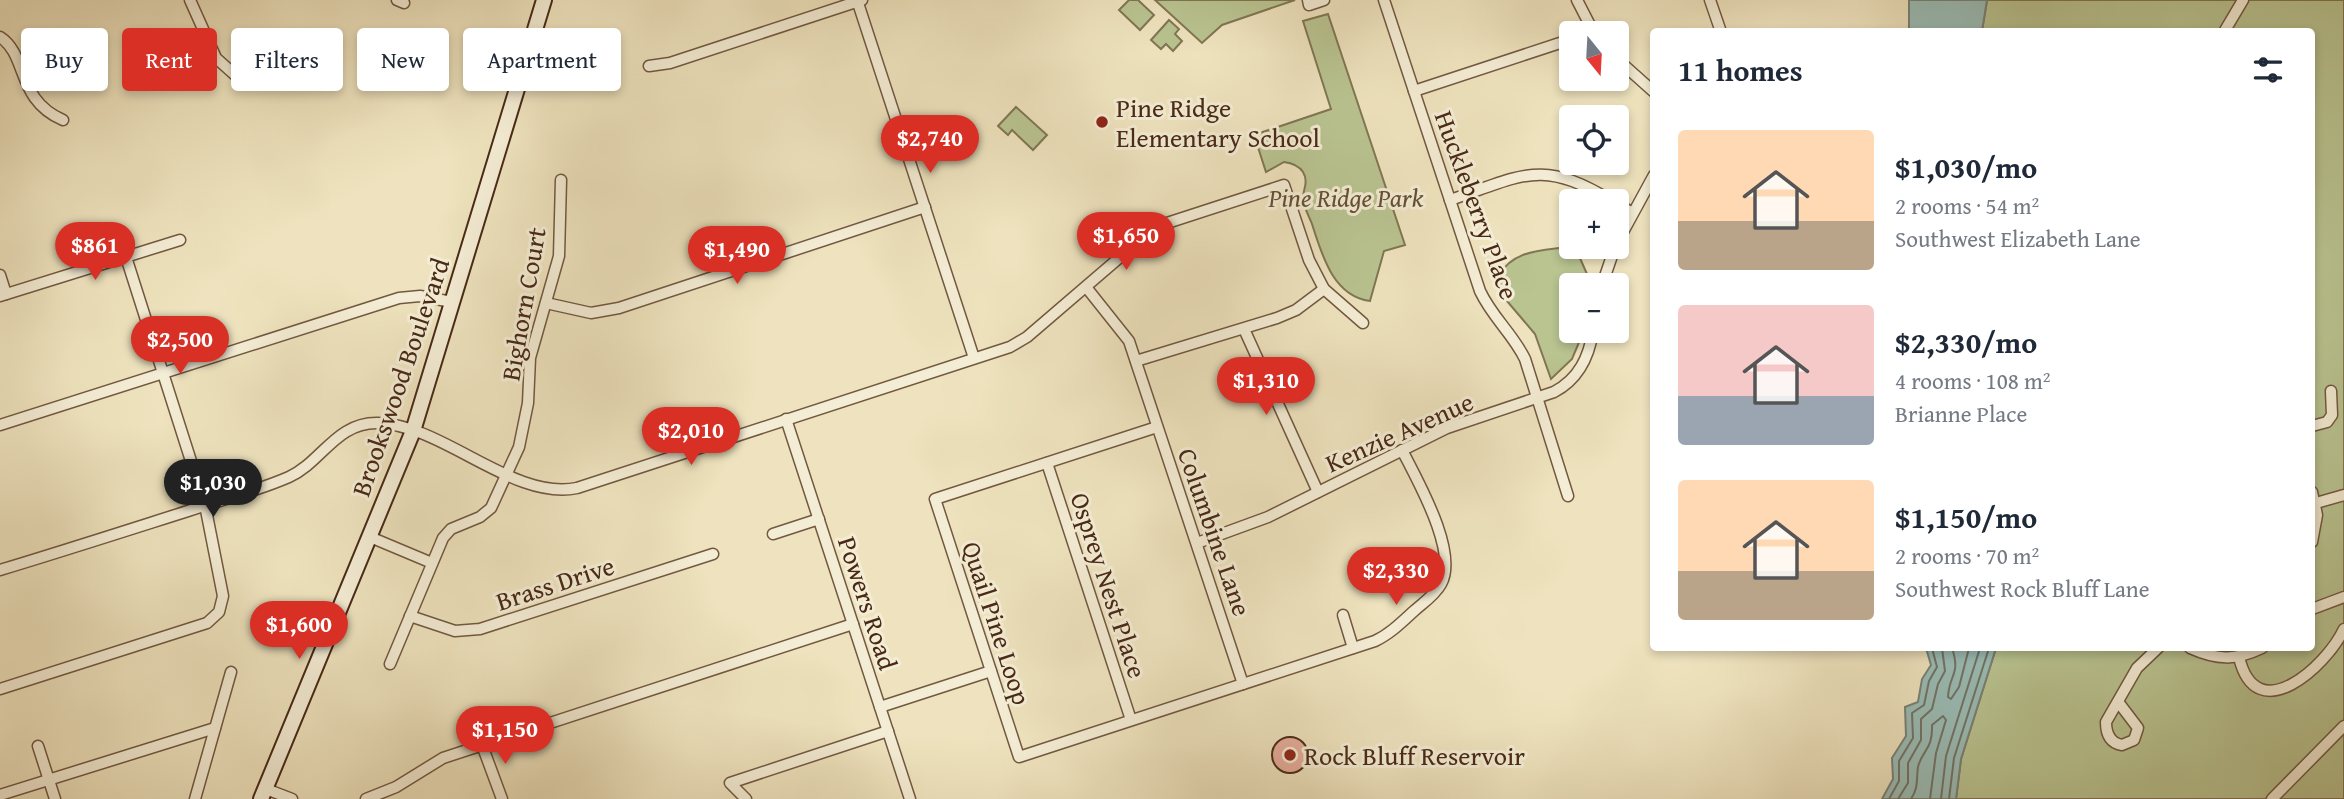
<!DOCTYPE html>
<html lang="en">
<head>
<meta charset="utf-8">
<style>
	:root { --surface:#fff; --page:#f2f2f3; --text:#1f2937; --muted:#747a83; --accent:#d93025 }
	body { margin:0; font-family:"Gentium Book Plus",serif; background:var(--page); color:var(--text); height:100vh; display:flex; flex-direction:column; font-size:26px; white-space:nowrap }
	* { box-sizing:border-box; margin:0 }
	p { font-size:23px; color:var(--muted) }
	.icon { flex:none; width:38px; height:38px; fill:none; stroke:currentColor; stroke-width:2; stroke-linecap:round; stroke-linejoin:round }
	.map { position:relative; flex:1; overflow:hidden }
	.drawer { position:absolute; left:1650px; top:28px; width:665px; height:623px; display:flex; flex-direction:column; background:var(--surface); border-radius:7px; box-shadow:0 4px 10px #0003 }
	.drawer>* { flex:none }
	.banner { position:absolute; left:21px; top:28px; width:665px; height:63px; display:flex; gap:14px }
	.needle { width:46px; rotate:162deg }
	.tools { position:absolute; left:1559px; top:21px; display:grid; gap:14px }
	.tools a { display:grid; place-items:center; width:70px; height:70px; border-radius:7px; background:var(--surface); box-shadow:0 4px 10px #0003; font-size:35px }
	.price { position:absolute; translate:-50% -60px; padding:0 16px; border-radius:24px; background:var(--accent); color:#fff; font-size:23px; line-height:46px; filter:drop-shadow(0 2px 4px #0008) }
	.price::after { content:''; position:absolute; left:50%; top:42px; width:21px; height:16px; margin-left:-10px; background:inherit; clip-path:polygon(0 0,100% 0,50% 100%) }
	.price.current { background:#222; color:#fff }
	ul { padding:0; list-style:none }
	li { display:flex; align-items:center; gap:21px; height:175px; padding:0 28px }
	li span { display:grid; place-items:center; flex:none; width:196px; height:140px; border-radius:7px; color:#555 }
	li>.icon { margin-inline-start:auto }
	span .icon { width:84px; height:84px; fill:#fffc; stroke-width:1 }
	li b { font-size:30px }
	h2 { display:flex; justify-content:space-between; align-items:center; height:84px; padding:0 28px; font-size:30px }
	.pill { padding:0 24px; border-radius:7px; background:var(--surface); box-shadow:0 4px 10px #0003; font-size:24px; line-height:63px }
	.pill.current { background:var(--accent); color:#fff }
	.map>svg:first-child { display:block }
</style>
</head>
<body>
<div class="map">
<svg width="2344" height="799" viewBox="0 0 2344 799">
	<rect width="100%" height="100%" fill="#eee3be"/>
	<filter id="stains"><feTurbulence type="fractalNoise" baseFrequency=".00286" numOctaves="4"/><feColorMatrix values="0 0 0 0 .2 0 0 0 0 .09 0 0 0 0 .02 0 0 0 .5 -.17"/></filter>
	<radialGradient id="worn" r=".72"><stop offset=".6" stop-color="#630" stop-opacity="0"/><stop offset="1" stop-color="#630" stop-opacity=".3"/></radialGradient>
	<g fill="#b9c491" stroke="#807654" stroke-width="2">
		<path d="M1129 0H1138L1154 15 1140 30 1119 10Z"/>
		<path d="M1155 0H1295L1222 25 1202 43Z"/>
		<path d="M1987 0H2344V799H1956L1961 759 1996 648H2312V32L1982 31Z"/>
		<path d="M1328 14 1405 245 1384 251 1370 301C1333 296 1322 255 1312 224 1309 216 1303 206 1303 198 1303 189 1309 182 1303 172 1299 166 1292 163 1284 162L1266 172 1254 135 1331 109 1303 21Z"/>
		<path d="M1169 20 1179 29 1175 34 1182 41 1173 51 1166 44 1161 49 1151 40Z"/>
		<path d="M1016 107 1047 135 1033 150 1012 130 1008 135 998 126Z"/>
		<path d="M1567 247 1579 256 1591 283 1572 285V331L1583 333 1572 359 1551 379 1535 334 1501 294 1498 276C1514 250 1539 251 1567 247Z"/>
	</g>
	<g fill="#9abdb7" stroke="#798277" stroke-width="2">
		<path d="M1909 0H1987L1982 31H1909Z"/>
		<path d="M1926 648H1996L1961 759 1956 799H1882L1893 779 1892 758 1906 736 1905 707 1918 702 1922 679 1931 665Z"/>
	</g>
	<g fill="none" stroke-linecap="round" stroke-linejoin="round">
		<g stroke="#717366" stroke-width="2">
			<path d="M1952 648C1961 675 1949 674 1948 697L1951 699 1959 687 1969 648"/>
			<path d="M1889 799 1899 781V761L1913 738 1912 713 1924 705 1929 681 1937 667 1932 648"/>
			<path d="M1898 799 1908 783V763L1921 740V719L1932 709 1938 684 1945 671 1942 648"/>
			<path d="M1911 799C1919 787 1916 780 1918 767 1922 750 1933 750 1932 725L1943 716 1946 720 1936 753 1930 799"/>
			<path d="M1941 799 1946 756 1980 648"/>
			<path d="M1949 799 1954 758 1989 648"/>
		</g>
	</g>
	<circle fill="#e6ac9b" stroke="#482916" stroke-width="2" cx="1290" cy="755" r="18"/>
	<g fill="none" stroke-linecap="round" stroke-linejoin="round">
		<defs>
			<g id="street">
				<path d="M190 0 216 58 235 75"/>
				<path d="M397 0 404 3"/>
				<path d="M857 0 974 358"/>
				<path d="M1308 0 1309 5 1324 0"/>
				<path d="M1384 0 1480 291C1492 317 1513 334 1525 359L1568 496"/>
				<path d="M1577 0 1594 33"/>
				<path d="M1710 0 1721 32"/>
				<path d="M2224 32 2243 0"/>
				<path d="M0 37C28 55 16 100 63 120"/>
				<path d="M1617 59 1654 92"/>
				<path d="M649 66 670 63 862 0"/>
				<path d="M1414 91 1572 39"/>
				<path d="M1450 200C1524 175 1541 158 1612 201"/>
				<path d="M1617 204 1631 212"/>
				<path d="M1617 243 1654 175"/>
				<path d="M0 275 6 294"/>
				<path d="M1602 285 1615 247"/>
				<path d="M1086 287 1129 341 1243 684"/>
				<path d="M0 296 180 240"/>
				<path d="M546 303 591 313 619 308 925 207"/>
				<path d="M1244 329 1318 492"/>
				<path d="M1136 361 1277 318 1296 310 1324 289"/>
				<path d="M786 419 910 799"/>
				<path d="M0 425 399 298 420 296 452 302"/>
				<path d="M2312 426 2327 422 2332 415 2331 391"/>
				<path d="M1157 427 935 499 1019 757 1375 641C1390 634 1402 622 1414 611 1423 603 1435 595 1441 584 1459 552 1417 480 1402 450"/>
				<path d="M1047 463 1131 720"/>
				<path d="M2312 492 2317 515 2312 542"/>
				<path d="M2316 503 2344 495"/>
				<path d="M773 534 819 519"/>
				<path d="M370 537 432 563"/>
				<path d="M1197 543 1268 517 1447 428 1554 392C1579 379 1589 357 1593 331"/>
				<path d="M0 570C63 551 125 531 188 511 221 500 257 491 289 477 322 462 336 422 378 423 444 425 513 501 577 488L1010 347 1027 337 1147 234 1164 224 1284 185 1309 260 1324 289 1363 323"/>
				<path d="M2312 609 2344 597"/>
				<path d="M1343 615 1353 648"/>
				<path d="M410 616 455 631 480 629 713 554"/>
				<path d="M2190 648C2217 660 2235 661 2262 648"/>
				<path d="M2239 657C2256 730 2326 667 2344 629"/>
				<path d="M390 664 443 538 451 529 480 517 491 508 519 447 528 403 530 358 559 256 561 180"/>
				<path d="M0 689 207 623 219 612 223 596 205 505 126 257"/>
				<path d="M2119 703 2138 728 2134 740 2122 745C2110 743 2106 734 2106 722L2137 668 2158 648"/>
				<path d="M880 707 991 671"/>
				<path d="M482 745 502 799"/>
				<path d="M38 746 55 799"/>
				<path d="M266 789 292 799"/>
				<path d="M0 795 215 728"/>
				<path d="M195 799 231 672"/>
				<path d="M366 799 396 787 443 758 853 624"/>
				<path d="M746 799 730 783 888 731"/>
				<path d="M2272 799 2344 726"/>
			</g>
			<path id="secondary" d="M261 799 413 431 544 0"/>
		</defs>
		<use href="#street" stroke="#725840" stroke-width="13"/>
		<use href="#secondary" stroke="#482916" stroke-width="18"/>
		<use href="#street" stroke="#f4edd5" stroke-width="10"/>
		<use href="#secondary" stroke="#f4edd5" stroke-width="14"/>
	</g>
	<g fill="#8f2418" stroke="#f4edd5" stroke-width="2.5">
		<circle cx="1102" cy="122" r="7"/>
		<circle cx="1290" cy="755" r="7"/>
	</g>
	<g text-anchor="middle" dominant-baseline="central" stroke-width="6" stroke-linejoin="round" paint-order="stroke">
		<g font-size="26" fill="#482916" stroke="#f4edd5" text-anchor="start">
			<text x="1116" y="107">Pine Ridge<tspan x="1116" dy="30">Elementary School</tspan></text>
			<text x="1304" y="755">Rock Bluff Reservoir</text>
		</g>
		<g font-size="26" font-style="italic" fill="#645035" stroke="#f4edd5">
			<text x="1346" y="197">Pine Ridge Park</text>
		</g>
		<g font-size="26" fill="#482916" stroke="#f4edd5">
			<text transform="translate(1477 205) rotate(70)">Huckleberry Place</text>
			<text transform="translate(523 304) rotate(-80)">Bighorn Court</text>
			<text transform="translate(400 377) rotate(-71)">Brookswood Boulevard</text>
			<text transform="translate(1399 432) rotate(-24)">Kenzie Avenue</text>
			<text transform="translate(1215 532) rotate(71)">Columbine Lane</text>
			<text transform="translate(555 583) rotate(-18)">Brass Drive</text>
			<text transform="translate(1109 585) rotate(72)">Osprey Nest Place</text>
			<text transform="translate(868 603) rotate(72)">Powers Road</text>
			<text transform="translate(997 623) rotate(72)">Quail Pine Loop</text>
		</g>
	</g>
	<rect width="100%" height="100%" filter="url(#stains)"/>
	<rect width="100%" height="100%" fill="url(#worn)"/>
</svg>
<div class="tools">
<a><svg class="needle" viewBox="-14 -14 28 28"><path d="M0-13l5 13h-10z" fill="#e53935"/><path d="M0 13l5-13h-10z" fill="#747a83"/></svg></a>
<a><svg class="icon" aria-label="locate" viewBox="0 0 24 24"><circle cx="12" cy="12" r="6"/><path d="M12 2v4M12 18v4M2 12h4M18 12h4"/></svg></a>
<a>+</a>
<a>−</a>
</div>
<b class="price" style="left:930px;top:175px">$2,740</b>
<b class="price" style="left:1126px;top:272px">$1,650</b>
<b class="price" style="left:95px;top:282px">$861</b>
<b class="price" style="left:737px;top:286px">$1,490</b>
<b class="price" style="left:180px;top:376px">$2,500</b>
<b class="price" style="left:1266px;top:417px">$1,310</b>
<b class="price" style="left:691px;top:467px">$2,010</b>
<b class="price current" style="left:213px;top:519px">$1,030</b>
<b class="price" style="left:1396px;top:607px">$2,330</b>
<b class="price" style="left:299px;top:661px">$1,600</b>
<b class="price" style="left:505px;top:766px">$1,150</b>
<div class="banner">
<a class="pill">Buy</a>
<a class="pill current">Rent</a>
<a class="pill">Filters</a>
<a class="pill">New</a>
<a class="pill">Apartment</a>
</div>
<section class="drawer">
<h2>11 homes<svg class="icon" aria-label="filters" viewBox="0 0 24 24"><path d="M4 7h16M4 17h16"/><circle cx="9" cy="7" r="2"/><circle cx="15" cy="17" r="2"/></svg></h2>
<ul>
<li><span style="background:linear-gradient(#ffd9b3 65%,#b9a48a 0)"><svg class="icon" aria-label="home" viewBox="0 0 24 24"><path d="M3 11l9-7 9 7M6 9v11h12V9"/></svg></span><div><b>$1,030/mo</b><p>2 rooms · 54 m²</p><p>Southwest Elizabeth Lane</p></div></li>
<li><span style="background:linear-gradient(#f6c9c9 65%,#9aa5b1 0)"><svg class="icon" aria-label="home" viewBox="0 0 24 24"><path d="M3 11l9-7 9 7M6 9v11h12V9"/></svg></span><div><b>$2,330/mo</b><p>4 rooms · 108 m²</p><p>Brianne Place</p></div></li>
<li><span style="background:linear-gradient(#ffd9b3 65%,#b9a48a 0)"><svg class="icon" aria-label="home" viewBox="0 0 24 24"><path d="M3 11l9-7 9 7M6 9v11h12V9"/></svg></span><div><b>$1,150/mo</b><p>2 rooms · 70 m²</p><p>Southwest Rock Bluff Lane</p></div></li>
</ul>
</section>
</div>
</body>
</html>
